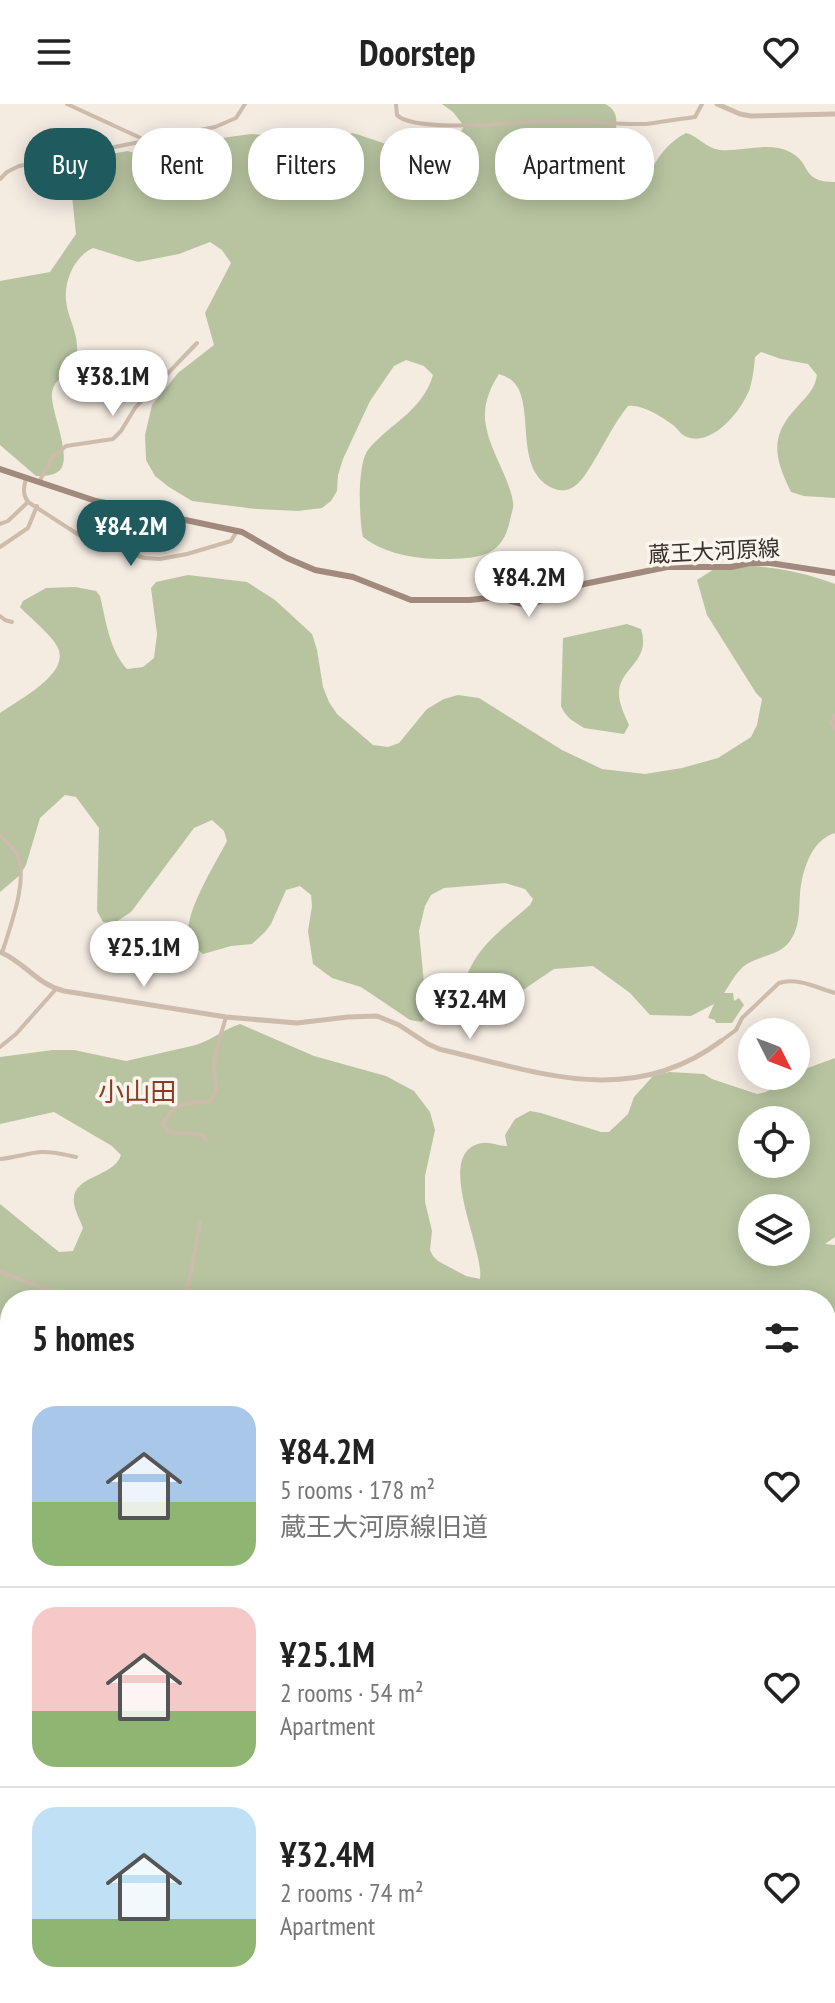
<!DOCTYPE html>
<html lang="en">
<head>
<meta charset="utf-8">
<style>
	:root { --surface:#fff; --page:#f2f2f2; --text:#222; --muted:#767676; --line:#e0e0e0; --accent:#1f5a5e }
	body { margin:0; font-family:"PT Sans Narrow","Noto Sans JP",sans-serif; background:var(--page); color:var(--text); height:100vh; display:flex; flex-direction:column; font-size:30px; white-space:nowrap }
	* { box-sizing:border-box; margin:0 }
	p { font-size:26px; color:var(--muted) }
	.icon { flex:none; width:44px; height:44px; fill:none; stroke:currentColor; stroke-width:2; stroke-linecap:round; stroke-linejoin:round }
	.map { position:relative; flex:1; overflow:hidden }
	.side { position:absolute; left:0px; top:1186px; width:836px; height:714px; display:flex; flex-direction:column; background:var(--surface); border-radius:32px 32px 0 0; box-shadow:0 4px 20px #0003 }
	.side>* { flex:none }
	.hud { position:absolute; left:24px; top:24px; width:788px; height:72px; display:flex; gap:16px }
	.needle { width:52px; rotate:132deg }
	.buttons { position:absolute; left:738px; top:914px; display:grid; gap:16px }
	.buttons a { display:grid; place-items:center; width:72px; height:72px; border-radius:50%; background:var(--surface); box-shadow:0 4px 20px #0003; font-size:40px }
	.price { position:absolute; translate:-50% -68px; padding:0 18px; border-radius:28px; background:#fff; color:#222; font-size:26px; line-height:52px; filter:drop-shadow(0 2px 4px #0008) }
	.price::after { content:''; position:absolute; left:50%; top:48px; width:24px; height:18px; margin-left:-12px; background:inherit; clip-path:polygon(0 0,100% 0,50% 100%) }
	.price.current { background:var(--accent); color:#fff }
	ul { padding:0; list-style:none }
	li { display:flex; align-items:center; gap:24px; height:200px; padding:0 32px }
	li+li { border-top:2px solid var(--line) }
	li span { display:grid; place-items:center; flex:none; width:224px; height:160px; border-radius:24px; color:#555 }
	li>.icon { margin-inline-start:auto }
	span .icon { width:96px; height:96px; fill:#fffc; stroke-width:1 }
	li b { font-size:34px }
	h2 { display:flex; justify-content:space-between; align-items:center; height:96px; padding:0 32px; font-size:34px }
	.chip { padding:0 28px; border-radius:32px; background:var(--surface); box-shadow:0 4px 20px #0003; font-size:28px; line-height:72px }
	.chip.current { background:var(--accent); color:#fff }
	header { display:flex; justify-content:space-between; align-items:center; height:104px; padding:0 32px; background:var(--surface); font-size:36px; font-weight:700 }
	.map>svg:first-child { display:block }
</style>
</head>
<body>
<header><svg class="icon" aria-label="menu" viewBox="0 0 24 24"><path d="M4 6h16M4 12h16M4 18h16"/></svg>Doorstep<svg class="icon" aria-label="heart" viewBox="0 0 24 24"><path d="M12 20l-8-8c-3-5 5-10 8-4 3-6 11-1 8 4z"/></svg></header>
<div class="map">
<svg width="835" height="1899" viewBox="0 0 835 1899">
	<rect width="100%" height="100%" fill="#f4ebe1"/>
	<g fill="#b8c4a0" fill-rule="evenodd">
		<path d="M442 0H605C628 11 607 35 619 54 623 59 629 64 634 67L651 66C659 51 671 36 686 29 698 32 707 45 720 46 743 48 768 37 790 48 812 59 800 78 835 78V394L804 392 791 388C774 353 769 332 798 302 807 292 815 285 817 271L808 260 781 255 761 248 755 253C754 263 753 274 750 284 743 305 713 343 687 333 681 331 678 325 673 321 662 313 642 300 628 302 611 323 601 348 585 371 578 381 568 390 555 385 515 370 533 313 518 284 513 276 508 273 499 270 489 285 482 304 486 322 490 347 509 373 513 398 514 404 511 410 510 416 503 451 482 454 450 455 421 456 386 451 363 433 359 415 357 360 368 346 390 319 422 308 433 271L424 262 406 256 394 262 370 297 343 355 338 371 337 387 331 397 322 404 298 407 257 405 192 397 169 383 155 372 146 356 145 331 152 301 178 269 214 241 205 209 231 159 222 146 210 138 179 150 138 158 93 144C75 152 64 176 66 196 67 215 84 237 74 257 68 270 51 276 52 293 52 309 72 353 60 366 54 372 44 372 36 372L0 341V177L50 168 76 130 72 92 78 73 98 52 128 47 166 60 181 54 214 35 251 30 267 31 280 37 302 53 317 52 340 35 352 29C377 35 420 57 445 46 455 41 459 31 464 22L453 8Z"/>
		<path d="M722 460C761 461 799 466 835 480V729C811 736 802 767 800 790 799 803 800 819 793 832 783 852 763 850 747 860 738 865 730 880 724 889H733L734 897 739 894 744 901 732 919H716L715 916 708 914 714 900 691 912 650 911 630 889 593 862 554 865 520 888 491 903 477 906 468 900 461 890C472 845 497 830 530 801L533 795 525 785 505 779 444 784 431 791 425 802 419 827 427 911 422 918 410 916 361 883 332 874 313 860 308 827 312 802 311 791 300 782 286 786 271 820 265 828 252 840 231 842 203 850C196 844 191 840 189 830 184 809 217 757 227 737L224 727 212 716 194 724 131 808 113 820 103 818 97 807 99 724 76 693 65 691 40 714 26 761 20 771 0 788V609C18 596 70 570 58 544 53 532 29 513 20 503L23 497 46 484 75 483 96 487 100 492C106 517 109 545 127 565L143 563 154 554 157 530 151 484 156 478 188 471 247 478 275 496 312 530 317 546 323 583 329 598 337 610 373 641 388 643 399 639 427 605 444 595 458 591 479 594 562 646 602 665 645 670 682 664 718 654 751 633 757 621 762 595 756 589 707 511 697 476Z"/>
		<path d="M627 520 641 525C652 558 618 564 619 590 619 600 625 612 629 621L624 630 584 624 570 615 564 608 561 602 563 534Z"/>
		<path d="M240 920 314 952 386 972 414 987 430 1008 435 1026 425 1072V1098L432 1127 430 1146 433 1152 438 1157 466 1172 480 1175C485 1145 431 1046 483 1039 490 1038 499 1042 507 1042L505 1031 515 1015 530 1007 541 1009 601 1028H609L628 1010 634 993 653 972 669 968 704 970 712 975 757 990 766 988 792 972H796V970L805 965 835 954V1133L825 1140 835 1141V1509L826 1498V1196H10V1442L0 1444V1100L59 1148 73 1147 83 1124C80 1116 75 1107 74 1099 70 1071 114 1074 121 1051L112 1042 54 1008 0 1020V953L53 946H74L126 957 196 941C212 936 224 925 240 920ZM752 1016H796V1060H752ZM752 1104H796V1148H752Z"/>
		<path d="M826 1579 835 1586V1707L828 1697 826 1700Z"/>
		<path d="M0 1697 10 1699V1890H370L376 1899H13L0 1891Z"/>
		<path d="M411 1890H552L560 1899H413Z"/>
		<path d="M642 1890H768L769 1899H644Z"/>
	</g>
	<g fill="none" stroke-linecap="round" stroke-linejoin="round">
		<g stroke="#cdbbac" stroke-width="4">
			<path d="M67 0 145 36"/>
			<path d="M396 0 397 11C416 31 534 16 566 17 592 17 620 21 646 20 662 18 678 15 695 13L702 0"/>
			<path d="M0 75 7 68 19 62 215 23 236 14 245 0"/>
			<path d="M26 374C24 383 22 390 28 398L79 431 144 454 160 455 187 450 231 437 237 427"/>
			<path d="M39 378 52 354 66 342 113 335 121 327 135 304 147 291 197 239"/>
			<path d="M0 420 8 417 28 398"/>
			<path d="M0 443 28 424 37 402"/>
			<path d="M0 512 5 516 12 518"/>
			<path d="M835 611 831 619 835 625"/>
			<path d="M0 732C6 737 13 743 17 750 29 775 10 823 2 849"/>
			<path d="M721 937 736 926 742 914 779 879C798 873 817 884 835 889"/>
			<path d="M0 943 16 930 56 885"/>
			<path d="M206 1036 202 1031 169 1028 163 1021C171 998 189 998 209 998 221 985 213 975 214 960 215 945 222 928 226 913"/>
			<path d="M0 1055C14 1054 27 1049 41 1048 53 1047 65 1051 76 1053"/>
			<path d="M0 1168 54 1188 58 1191 60 1196"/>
			<path d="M183 1196 190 1173 200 1119"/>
			<path d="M0 1488 10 1487"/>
			<path d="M826 1528 835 1539"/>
			<path d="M826 1799 835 1809"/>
			<path d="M826 1839 835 1833"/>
			<path d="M580 1890 590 1899"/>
			<path d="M792 1890 800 1899"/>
		</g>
		<g stroke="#cdbbac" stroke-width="5">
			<path d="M717 0 740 10 751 12 835 10"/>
			<path d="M0 848C25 858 36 880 64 887L226 913 297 919 348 913 377 912 399 921 428 940 439 945C538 968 630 1005 721 937"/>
			<path d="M0 1752 10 1755"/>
			<path d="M395 1890 398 1899"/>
		</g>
		<path stroke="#a18a7d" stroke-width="6" d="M0 365 96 397 242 428 287 454 315 466 353 473 411 496H470L497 493 526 501 532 500 584 480 667 463H731L750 459H770L835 469"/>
	</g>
	<g text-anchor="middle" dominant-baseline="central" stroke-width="7" stroke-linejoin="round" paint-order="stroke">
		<g font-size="22" fill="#3b302b" stroke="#fbf5ee">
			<text transform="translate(714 447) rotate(-3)">蔵王大河原線</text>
		</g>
		<g font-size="26" fill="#8c3b22" stroke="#fbf5ee">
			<text x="137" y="987">小山田</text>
		</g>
	</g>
</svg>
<div class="buttons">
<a><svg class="needle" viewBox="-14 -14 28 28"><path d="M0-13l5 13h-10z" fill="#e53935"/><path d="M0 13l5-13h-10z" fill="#767676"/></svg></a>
<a><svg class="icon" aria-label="locate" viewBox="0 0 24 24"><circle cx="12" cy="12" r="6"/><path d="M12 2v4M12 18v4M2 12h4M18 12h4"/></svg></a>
<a><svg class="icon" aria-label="layers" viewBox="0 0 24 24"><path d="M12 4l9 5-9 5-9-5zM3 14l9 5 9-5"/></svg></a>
</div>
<b class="price" style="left:113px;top:314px">¥38.1M</b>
<b class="price current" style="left:131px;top:464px">¥84.2M</b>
<b class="price" style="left:529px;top:515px">¥84.2M</b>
<b class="price" style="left:144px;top:885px">¥25.1M</b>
<b class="price" style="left:470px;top:937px">¥32.4M</b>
<div class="hud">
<a class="chip current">Buy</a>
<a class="chip">Rent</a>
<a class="chip">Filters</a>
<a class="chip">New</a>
<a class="chip">Apartment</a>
</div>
<section class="side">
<h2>5 homes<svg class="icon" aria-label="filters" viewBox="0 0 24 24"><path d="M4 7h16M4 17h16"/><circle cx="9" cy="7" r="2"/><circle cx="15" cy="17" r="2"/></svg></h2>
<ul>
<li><span style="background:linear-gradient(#a9c7e8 60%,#8fb573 0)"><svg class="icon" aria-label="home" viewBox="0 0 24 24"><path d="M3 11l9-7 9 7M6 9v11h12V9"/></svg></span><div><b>¥84.2M</b><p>5 rooms · 178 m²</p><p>蔵王大河原線旧道</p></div><svg class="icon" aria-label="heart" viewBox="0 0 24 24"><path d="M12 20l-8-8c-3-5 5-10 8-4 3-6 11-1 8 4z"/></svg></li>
<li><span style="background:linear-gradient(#f6c9c9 65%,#8fb573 0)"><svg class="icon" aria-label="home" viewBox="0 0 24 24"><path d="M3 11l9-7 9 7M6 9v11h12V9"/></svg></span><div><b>¥25.1M</b><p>2 rooms · 54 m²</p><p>Apartment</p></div><svg class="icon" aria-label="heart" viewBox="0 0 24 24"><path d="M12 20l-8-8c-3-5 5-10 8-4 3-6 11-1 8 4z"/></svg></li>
<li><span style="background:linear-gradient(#bfe0f5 70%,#8fb573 0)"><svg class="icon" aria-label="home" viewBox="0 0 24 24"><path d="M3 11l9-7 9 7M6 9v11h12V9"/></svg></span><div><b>¥32.4M</b><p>2 rooms · 74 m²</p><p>Apartment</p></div><svg class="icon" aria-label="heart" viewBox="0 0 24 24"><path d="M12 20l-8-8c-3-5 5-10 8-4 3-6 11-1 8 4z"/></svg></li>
</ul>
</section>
</div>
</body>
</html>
